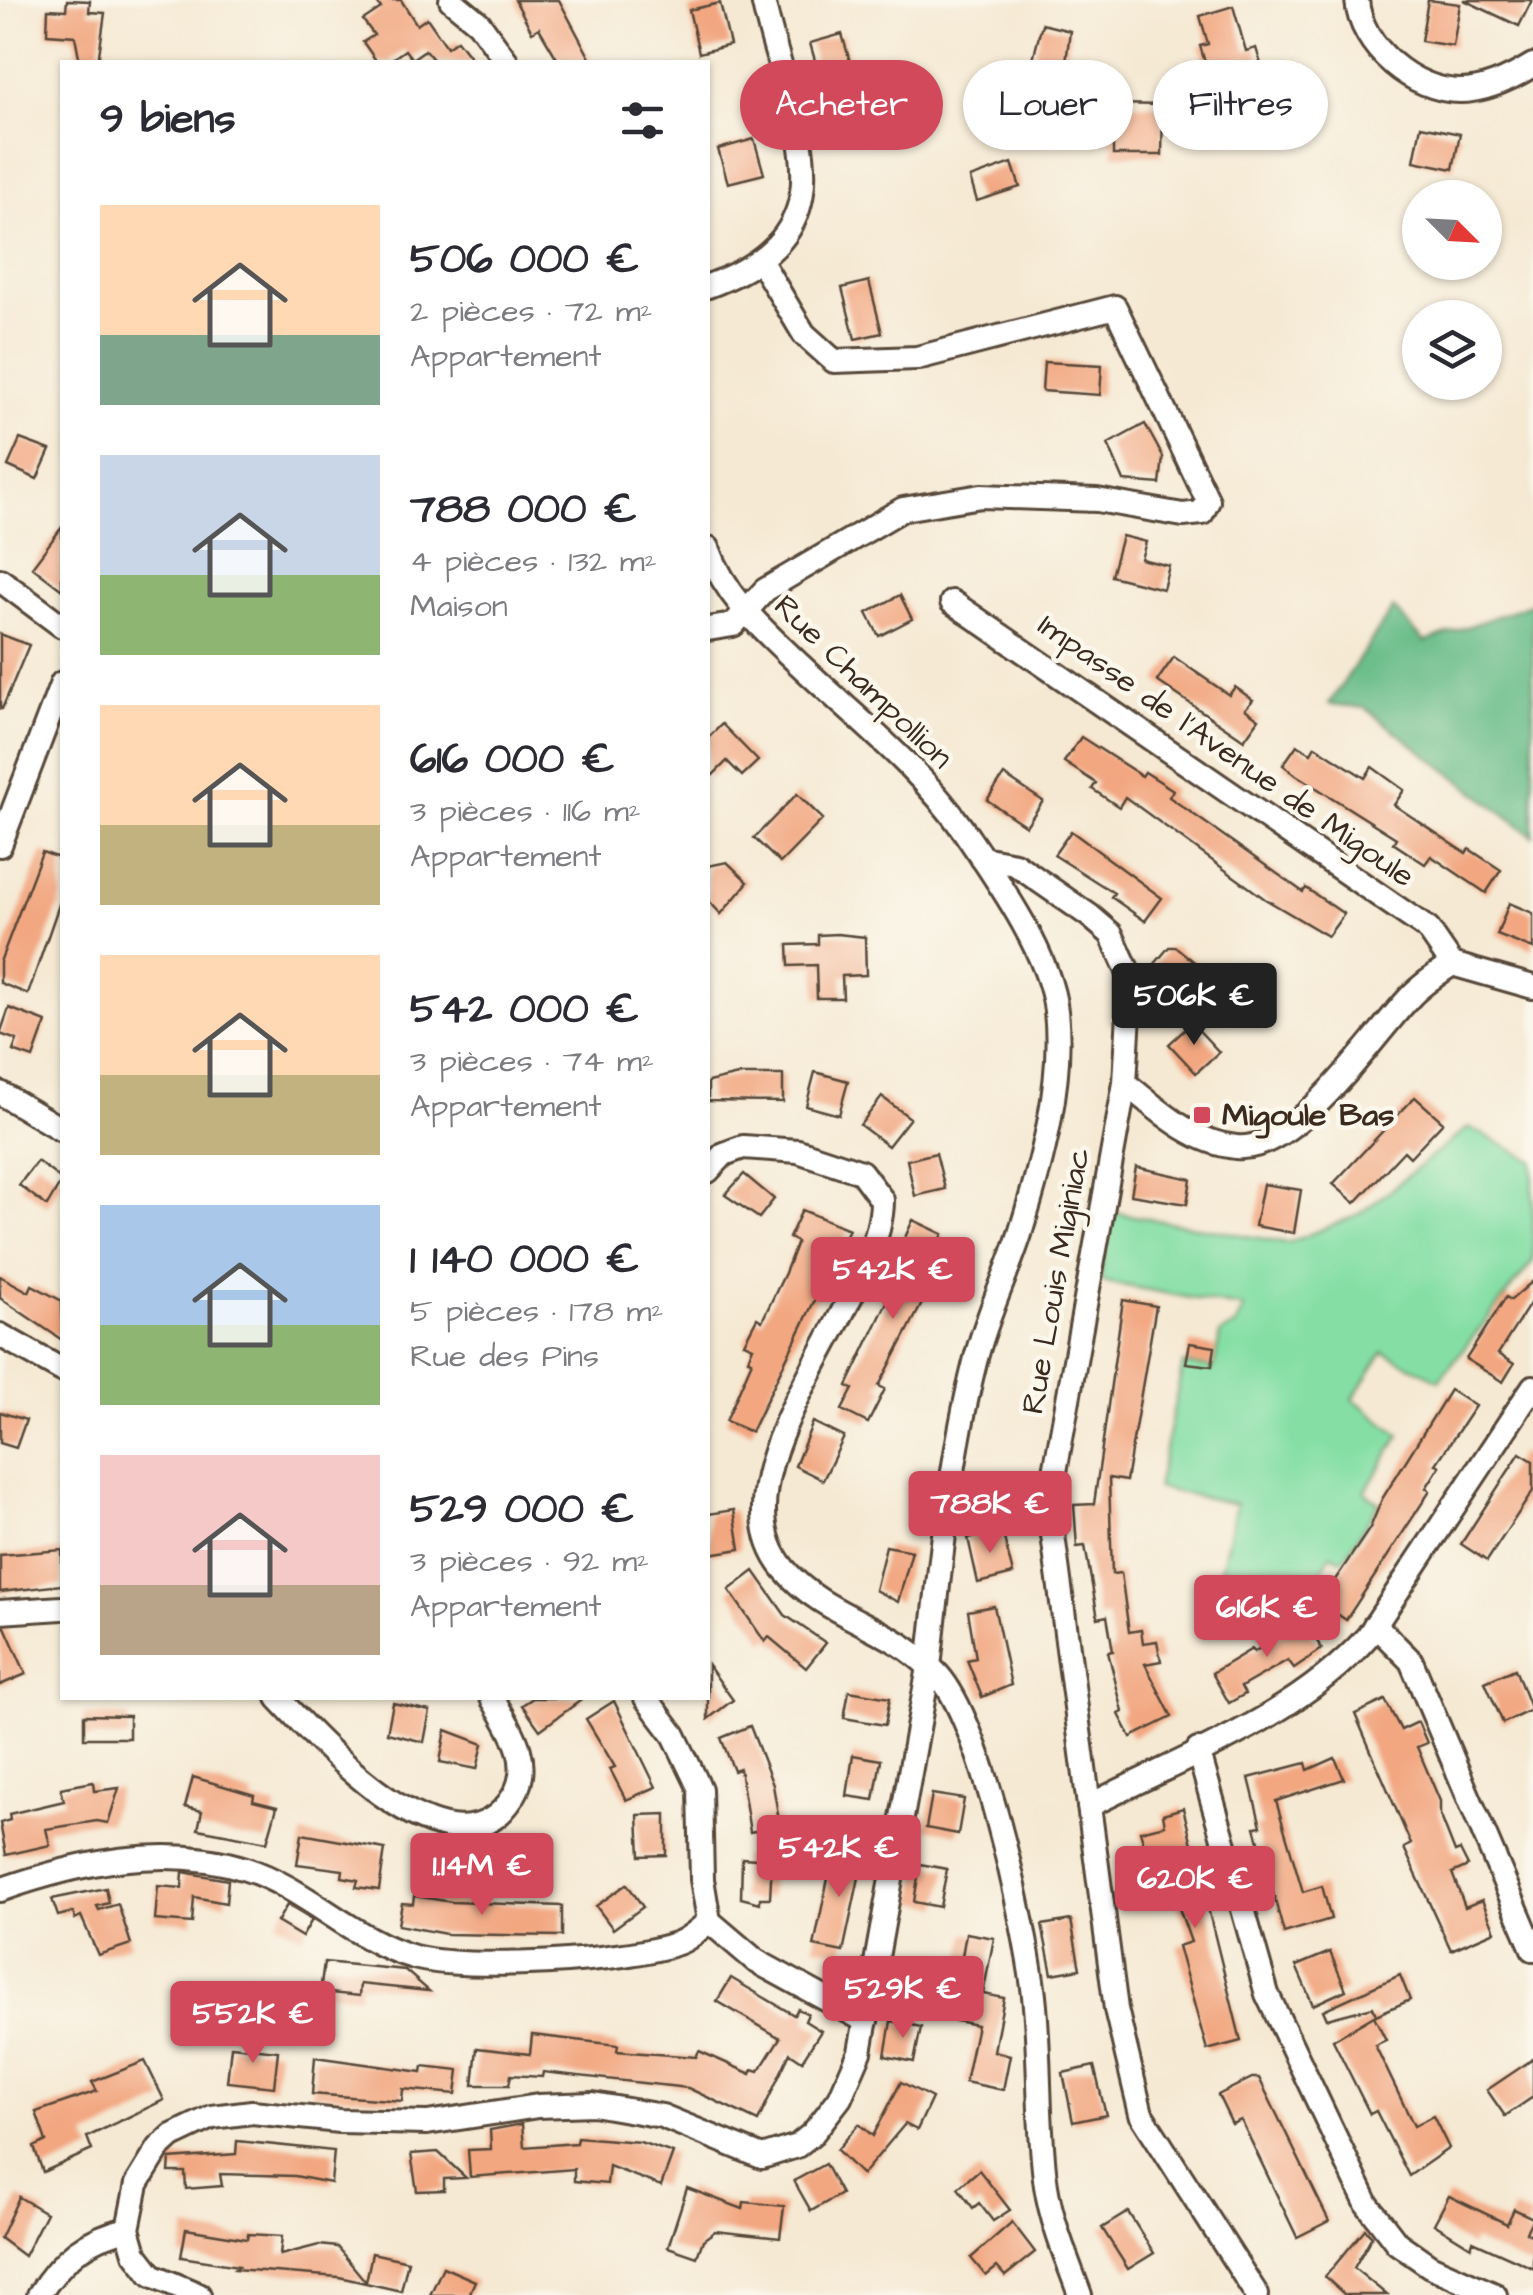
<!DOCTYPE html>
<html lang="fr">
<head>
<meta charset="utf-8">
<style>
	:root { --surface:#fff; --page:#f2f2f3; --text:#2b2b33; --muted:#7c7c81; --accent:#d1495b }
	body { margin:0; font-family:"Architects Daughter",sans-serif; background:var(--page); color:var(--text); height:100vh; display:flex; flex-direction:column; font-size:38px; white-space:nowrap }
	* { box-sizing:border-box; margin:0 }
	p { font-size:32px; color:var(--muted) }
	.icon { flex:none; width:55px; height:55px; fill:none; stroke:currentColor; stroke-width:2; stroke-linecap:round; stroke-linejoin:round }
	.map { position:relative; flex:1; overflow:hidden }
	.side { position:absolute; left:60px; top:60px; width:650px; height:1640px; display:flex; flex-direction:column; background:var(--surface); border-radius:0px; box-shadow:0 2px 8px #0004 }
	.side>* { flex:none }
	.banner { position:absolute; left:740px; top:60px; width:642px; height:90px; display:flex; gap:20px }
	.needle { width:65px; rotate:114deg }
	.buttons { position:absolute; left:1402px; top:180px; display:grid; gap:20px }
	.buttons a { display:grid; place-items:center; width:100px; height:100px; border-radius:50%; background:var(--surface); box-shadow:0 2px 8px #0004; font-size:50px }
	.price { position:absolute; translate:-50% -85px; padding:0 22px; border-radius:10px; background:var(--accent); color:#fff; font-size:32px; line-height:65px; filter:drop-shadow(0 2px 5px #0008) }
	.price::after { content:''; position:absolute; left:50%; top:60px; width:30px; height:22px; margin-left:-15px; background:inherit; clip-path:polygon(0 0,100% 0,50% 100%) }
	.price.selected { background:#222; color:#fff }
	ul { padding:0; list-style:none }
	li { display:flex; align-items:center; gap:30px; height:250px; padding:0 40px }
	li span { display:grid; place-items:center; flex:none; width:280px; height:200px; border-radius:0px; color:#555 }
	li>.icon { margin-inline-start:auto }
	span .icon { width:120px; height:120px; fill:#fffc; stroke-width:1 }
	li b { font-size:42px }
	h2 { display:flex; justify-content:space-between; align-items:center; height:120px; padding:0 40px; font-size:42px }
	.tag { padding:0 35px; border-radius:45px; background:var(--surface); box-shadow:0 2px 8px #0004; font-size:35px; line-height:90px }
	.tag.selected { background:var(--accent); color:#fff }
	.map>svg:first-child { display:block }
</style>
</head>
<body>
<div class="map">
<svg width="1533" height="2295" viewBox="0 0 1533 2295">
	<rect width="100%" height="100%" fill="#fbf7ec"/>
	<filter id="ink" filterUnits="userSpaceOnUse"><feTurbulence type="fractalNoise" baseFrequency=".01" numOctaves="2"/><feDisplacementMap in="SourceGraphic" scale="20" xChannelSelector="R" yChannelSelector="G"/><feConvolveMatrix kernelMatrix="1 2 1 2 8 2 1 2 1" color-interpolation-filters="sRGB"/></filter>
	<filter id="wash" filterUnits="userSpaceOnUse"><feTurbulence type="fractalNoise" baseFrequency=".0048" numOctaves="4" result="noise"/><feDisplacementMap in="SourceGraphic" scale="40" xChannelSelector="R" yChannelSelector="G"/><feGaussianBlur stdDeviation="2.25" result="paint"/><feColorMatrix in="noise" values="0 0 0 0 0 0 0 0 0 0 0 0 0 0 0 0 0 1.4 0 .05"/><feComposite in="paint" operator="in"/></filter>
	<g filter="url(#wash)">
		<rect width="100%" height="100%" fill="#f5e9d3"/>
		<path fill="#85dfa5" stroke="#608462" stroke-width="2.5" d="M1469 1127 1533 1161V1261L1439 1380 1383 1352 1353 1399 1400 1435 1365 1492 1379 1503 1343 1560 1331 1554 1301 1606 1264 1639 1221 1569 1236 1504 1157 1488 1183 1364 1214 1368 1220 1334 1235 1326 1244 1308 1100 1281 1111 1212 1288 1243 1360 1214Z"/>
		<path fill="#6cbe8a" stroke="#547454" stroke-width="2.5" d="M1533 603V836L1365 708 1329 704 1393 608 1425 642Z"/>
		<g id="blocks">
			<g fill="#f2a781">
				<path d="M67 0 90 1 89 12 105 13 98 62H80L75 36 47 34 48 9 66 10Z"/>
				<path d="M375 0H401L417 25 427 18 447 47 457 40 474 62H426L432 58 425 50 412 59 405 50 388 62H377L363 42 374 35 363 20 381 8Z"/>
				<path d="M515 0H559L592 62H559L539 28 532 32Z"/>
				<path d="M1428 0 1460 4 1453 46 1421 41Z"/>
				<path d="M1464 0H1532L1519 26Z"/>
				<path d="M720 3 730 45 699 53 689 10Z"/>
				<path d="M1233 6 1246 51 1256 48 1265 77 1244 83 1238 64 1208 72 1200 46 1208 44 1200 16Z"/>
				<path d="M1042 24 1070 31 1064 78 1030 71Z"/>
				<path d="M842 34 854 76 822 85 810 43Z"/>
				<path d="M1114 104 1163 105 1162 155H1113V142L1094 141V113H1114Z"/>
				<path d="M1421 126 1460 134 1453 169 1414 161Z"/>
				<path d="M754 139 764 174 728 183 718 149Z"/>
				<path d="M1012 163 1020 187 977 201 970 178Z"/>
				<path d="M869 281 882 333 855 339 842 288Z"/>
				<path d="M1044 362 1102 365 1100 395 1042 391Z"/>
				<path d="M1145 424 1163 457 1160 484 1124 481 1108 444Z"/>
				<path d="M20 439 50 450 37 479 8 466Z"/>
				<path d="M62 527V590L32 567Z"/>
				<path d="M1122 536 1146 542 1141 559 1169 566 1163 589 1111 576Z"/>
				<path d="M900 595 912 619 879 636 867 613Z"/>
				<path d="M0 634 29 645 2 709H0Z"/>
				<path d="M1174 657 1229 695 1235 687 1253 700 1245 709 1259 719 1244 740 1157 681Z"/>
				<path d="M722 724 758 761 742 776 727 761 708 780V738Z"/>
				<path d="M1081 737 1142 776 1145 772 1173 790 1169 797 1303 892 1306 888 1344 914 1328 936 1265 899 1125 797 1119 807 1092 789 1096 783 1064 762Z"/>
				<path d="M1297 745 1311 753 1315 746 1365 778 1372 767 1404 790 1394 805 1466 853 1469 849 1501 870 1486 893 1431 856 1425 864 1393 843 1396 838 1296 775 1283 765Z"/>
				<path d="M1004 775 1043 801 1026 826 987 800Z"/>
				<path d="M797 794 823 819 780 863 754 838Z"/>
				<path d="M1071 831 1162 898 1145 921 1111 897 1114 893 1054 855Z"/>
				<path d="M42 852 62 859V896L28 994 0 983V962Z"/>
				<path d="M727 862 748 882 721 914 708 900V866Z"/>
				<path d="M1509 903 1533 913V949L1497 935Z"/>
				<path d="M837 934 865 937 866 975 842 976 843 998H817L816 965 789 966 788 945 818 944V935Z"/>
				<path d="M1169 947H1176L1204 970 1185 993 1153 966Z"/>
				<path d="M9 1008 46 1022 33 1058 13 1051 17 1040 0 1034Z"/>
				<path d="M1192 1023 1219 1052 1196 1073 1169 1044Z"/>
				<path d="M815 1072 848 1081 839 1115 806 1106Z"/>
				<path d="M738 1075H783V1102L708 1101V1082Z"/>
				<path d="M882 1097 910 1118 888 1146 860 1125Z"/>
				<path d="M1415 1097 1443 1122 1410 1157 1404 1151 1355 1203 1333 1184Z"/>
				<path d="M936 1153 945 1189 915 1196 907 1160Z"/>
				<path d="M37 1161 62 1180 47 1206 19 1185Z"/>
				<path d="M1136 1167 1191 1179 1187 1204 1131 1195Z"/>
				<path d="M744 1174 774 1199 759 1218 725 1195Z"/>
				<path d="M1263 1184 1301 1190 1294 1233 1255 1226Z"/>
				<path d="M802 1210 849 1229 751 1432 726 1421 752 1361 748 1359 753 1347 744 1343 757 1318 762 1321 785 1273 797 1242 789 1238Z"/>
				<path d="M913 1220 943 1234 921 1283 930 1288 879 1386 885 1389 868 1423 842 1410 853 1389 847 1386 908 1258 898 1253Z"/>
				<path d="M0 1276 29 1292 32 1285 62 1301V1340L0 1298Z"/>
				<path d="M1533 1281V1299L1498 1354 1514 1364 1503 1382 1466 1359 1506 1297 1511 1300Z"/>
				<path d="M1123 1300 1156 1306 1126 1481 1109 1478 1112 1574 1121 1573 1129 1632 1141 1630 1143 1643 1157 1641 1161 1661 1145 1664 1172 1717 1131 1737 1119 1714 1123 1712 1108 1652 1113 1651 1107 1616 1098 1618 1085 1546 1077 1547 1074 1505 1094 1504Z"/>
				<path d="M1190 1343 1215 1347 1212 1366 1186 1363Z"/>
				<path d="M1450 1390 1475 1406 1436 1464 1440 1466 1426 1488 1430 1491 1346 1620 1320 1602 1370 1528 1382 1499Z"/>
				<path d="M0 1412 26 1420 16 1448 0 1443Z"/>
				<path d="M813 1422 844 1437 823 1480 795 1466Z"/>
				<path d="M1520 1453 1533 1461V1491L1487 1561 1461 1544Z"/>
				<path d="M734 1510 740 1549 710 1554 708 1514Z"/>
				<path d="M1002 1530 1013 1574 978 1583 968 1538Z"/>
				<path d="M886 1546 912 1551 898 1602 875 1590Z"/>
				<path d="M62 1550V1585L0 1592V1555Z"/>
				<path d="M754 1571 785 1615 826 1643 806 1668 769 1637 765 1642 729 1590Z"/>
				<path d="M994 1606 1011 1685 982 1697 967 1660 976 1658 968 1611Z"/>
				<path d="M1303 1619 1322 1649 1294 1668 1288 1660 1241 1687 1245 1694 1229 1703 1212 1673 1252 1649 1254 1652Z"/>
				<path d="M0 1627H5L26 1674 0 1685Z"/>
				<path d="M708 1665 733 1700 708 1719Z"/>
				<path d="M1515 1669 1531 1710 1503 1723 1485 1682Z"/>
				<path d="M849 1691 890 1698 885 1725 844 1718Z"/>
				<path d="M533 1698H584L540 1730 522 1705Z"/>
				<path d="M1385 1700 1401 1730 1418 1722 1427 1743 1417 1747 1440 1801V1814L1455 1852 1460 1850 1468 1866 1452 1873 1465 1907 1482 1900 1495 1931 1451 1950 1404 1848 1411 1844 1355 1714Z"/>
				<path d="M614 1701 656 1787 626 1800 610 1769 615 1767 586 1719Z"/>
				<path d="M393 1703 430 1711 424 1742 387 1733Z"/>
				<path d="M84 1715 129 1716V1738H84Z"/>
				<path d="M750 1726 773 1785 780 1826 750 1832 740 1769 734 1771 721 1738Z"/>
				<path d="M446 1730 483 1744 477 1769 440 1762Z"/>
				<path d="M853 1755 881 1760 874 1800 847 1796Z"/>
				<path d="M1335 1758 1344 1779 1276 1801 1303 1892 1322 1886 1331 1919 1284 1933 1255 1827 1261 1826 1249 1778 1306 1763 1308 1770Z"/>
				<path d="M193 1777 254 1795 253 1801 277 1807 267 1842 198 1829 202 1811 185 1807Z"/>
				<path d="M93 1782 94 1791 119 1788 108 1823 97 1821 46 1829 50 1845 6 1855 0 1823 10 1820 9 1814 64 1801 61 1788Z"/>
				<path d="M932 1794 964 1799 958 1834 926 1828Z"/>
				<path d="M1183 1808 1241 2041 1207 2050 1178 1946 1191 1942 1159 1852 1147 1855 1140 1831 1165 1825 1163 1814Z"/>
				<path d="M666 1814V1855L640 1856 638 1815Z"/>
				<path d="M302 1834 385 1849 379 1890 356 1887 358 1880 342 1877 343 1870 297 1864Z"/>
				<path d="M834 1849 864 1854 843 1952 814 1946Z"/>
				<path d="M742 1858 772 1860 770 1898H760V1903L741 1898Z"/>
				<path d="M920 1864 947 1869 940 1907 914 1902Z"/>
				<path d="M183 1872 228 1880 226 1903 194 1897 192 1923 155 1920 158 1886 182 1888Z"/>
				<path d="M627 1884 643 1907 613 1929 596 1906Z"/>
				<path d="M106 1888 109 1903 97 1906 99 1910 118 1904 131 1944 98 1955 81 1916 75 1919 73 1912 58 1916 52 1899Z"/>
				<path d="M414 1896 452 1902 562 1906V1936L446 1934 398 1925 402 1903 413 1904Z"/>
				<path d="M287 1905 312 1920 302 1937 277 1922Z"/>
				<path d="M1071 1920 1080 1969 1052 1974 1042 1925Z"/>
				<path d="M966 1933 994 1938 983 1994 1004 1998 994 2051 1010 2055 1003 2090 965 2082 977 2025 951 2020Z"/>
				<path d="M1330 1952 1346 1990 1313 2005 1296 1966Z"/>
				<path d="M324 1962 405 1970 429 1991 360 1984 359 1996 320 1992Z"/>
				<path d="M1400 1975 1410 2000 1376 2015 1373 2007 1327 2019 1323 2010Z"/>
				<path d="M731 1978 794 2015 798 2009 808 2014 805 2021 821 2031 802 2061 790 2053 758 2121 688 2088 543 2072 542 2077 511 2075 509 2085H473L477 2048 530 2054 532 2035 618 2045 617 2051 696 2057 699 2051 751 2074 753 2069 759 2071 780 2038 717 2001Z"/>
				<path d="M1374 2016 1386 2040 1375 2045 1414 2126 1433 2116 1449 2148 1409 2176 1376 2111 1370 2114 1333 2040Z"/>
				<path d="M891 2021 921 2027 914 2062 885 2056Z"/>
				<path d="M231 2046 278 2051 274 2087 227 2082Z"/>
				<path d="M315 2057 422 2072 423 2066 459 2070 456 2094 403 2089 402 2101 312 2094Z"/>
				<path d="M1533 2059V2097L1505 2116 1487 2090Z"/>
				<path d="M145 2061 164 2100 87 2137 92 2150 43 2172 34 2147 46 2141 36 2112 97 2091 92 2082Z"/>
				<path d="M1094 2066 1106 2115 1073 2122 1063 2073Z"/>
				<path d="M1252 2078H1259L1329 2221 1297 2237 1241 2120 1232 2124 1218 2095Z"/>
				<path d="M901 2082 932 2098 917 2130 905 2124 862 2175 837 2150 859 2124 873 2136Z"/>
				<path d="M522 2124 524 2147 576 2143 577 2137 640 2142 673 2153 661 2186 609 2166 607 2184 574 2181V2169L470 2177 468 2150 491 2149 490 2130Z"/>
				<path d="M237 2141 334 2151 331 2183 295 2176 220 2174 222 2186 186 2189 185 2172H169L170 2159 236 2154Z"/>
				<path d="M438 2152 466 2178 444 2179V2190L417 2191 411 2154Z"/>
				<path d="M825 2164 841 2194 811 2211 794 2181Z"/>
				<path d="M979 2170 1010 2210 993 2221 979 2203 973 2208 958 2188Z"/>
				<path d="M687 2188 743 2209 744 2202 784 2206 780 2238 715 2231 703 2240 697 2257 668 2247Z"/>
				<path d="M1449 2196 1507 2224 1514 2209 1533 2218 1526 2232 1533 2236V2268L1473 2241 1471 2247 1434 2224Z"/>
				<path d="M19 2197 46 2213 24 2256 0 2238Z"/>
				<path d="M1128 2212 1154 2253 1128 2269 1102 2228Z"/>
				<path d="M1012 2222 1035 2252 1005 2276 997 2267 986 2276 971 2258Z"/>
				<path d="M186 2229 247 2239 248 2234 282 2236 280 2255 319 2245 337 2247 366 2282 372 2253 408 2261 401 2291 339 2277 235 2269 239 2266 181 2257Z"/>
				<path d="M1365 2229 1372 2236 1354 2268 1387 2295H1345L1325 2277Z"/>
				<path d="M443 2267 475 2281 469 2295H430Z"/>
			</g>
		</g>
	</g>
	<g filter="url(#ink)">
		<use href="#blocks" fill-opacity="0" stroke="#574739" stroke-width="2.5"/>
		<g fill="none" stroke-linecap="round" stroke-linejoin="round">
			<defs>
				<g id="minor">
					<path d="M451 0 479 23 507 62"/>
					<path d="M1357 0C1360 47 1414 91 1460 91 1486 91 1512 78 1533 65"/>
					<path d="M708 286C864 229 787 118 763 0"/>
					<path d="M708 548C726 598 762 629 800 665 856 718 920 768 964 831 996 878 1050 954 1056 1011 1064 1082 1041 1166 1020 1234 1006 1277 986 1317 975 1362 950 1461 940 1566 929 1667 979 1698 1027 1933 1034 1996 1041 2059 1037 2124 1046 2186 1052 2224 1067 2259 1080 2295"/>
					<path d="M0 580 62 626"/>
					<path d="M952 602 1428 929 1452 964"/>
					<path d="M708 629 733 625 765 590 903 509 981 496 1097 500 1183 515 1202 513 1208 501 1115 307 917 358 834 361 804 334 760 260"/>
					<path d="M0 845 62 683"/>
					<path d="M982 858 1015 864 1090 916 1111 934 1131 978 1125 1083 1049 1505 1116 2009 1141 2114 1257 2295"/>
					<path d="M1125 1083C1157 1109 1193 1143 1236 1147 1296 1153 1371 1038 1410 997 1422 984 1438 974 1452 964L1533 987"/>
					<path d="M0 1093 62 1130"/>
					<path d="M0 1335 62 1370"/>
					<path d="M0 1612 62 1608"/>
					<path d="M1375 1625 1411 1661 1533 1949"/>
					<path d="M278 1698C324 1747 454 1890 513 1797 535 1762 510 1728 492 1698"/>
					<path d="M646 1698 674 1735 700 1789 702 1879 709 1921 756 1961 866 2021"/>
					<path d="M1198 1750 1267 1994 1367 2204 1397 2243 1430 2266 1495 2295"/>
					<path d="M1089 1806C1184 1757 1297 1717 1368 1636L1533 1387"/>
					<path d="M0 1890C77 1863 165 1843 246 1869 306 1888 354 1941 414 1957 466 1971 627 1962 678 1943 689 1939 700 1929 709 1921"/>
					<path d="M39 2295C61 2259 87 2238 128 2229"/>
					<path d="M199 2295 152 2275 135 2253 128 2229 137 2184 159 2148 172 2136 212 2117 252 2112 339 2121 427 2123 538 2106 593 2104 662 2116 762 2157 797 2146 813 2133 840 2098 860 2052 929 1667C889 1626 823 1616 784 1569 705 1473 883 1299 882 1200L861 1172 798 1151 743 1147 724 1154 708 1171"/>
				</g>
			</defs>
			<use href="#minor" stroke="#574739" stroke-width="28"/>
			<use href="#minor" stroke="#fff" stroke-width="22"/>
		</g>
	</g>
	<rect fill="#d1495b" stroke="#fbf7ec" stroke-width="4" x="1192" y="1105" width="20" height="20" rx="5"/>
	<g text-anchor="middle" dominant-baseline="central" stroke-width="9" stroke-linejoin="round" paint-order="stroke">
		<g font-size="32" fill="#3b2a1e" stroke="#fbf7ec">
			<text transform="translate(863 682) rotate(44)">Rue Champollion</text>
			<text transform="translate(1226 751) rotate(35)">Impasse de l'Avenue de Migoule</text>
			<text transform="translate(1056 1281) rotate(-80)">Rue Louis Miginiac</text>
		</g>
		<g font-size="32" font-weight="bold" fill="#3b2a1e" stroke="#fbf7ec" text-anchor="start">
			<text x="1222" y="1115">Migoule Bas</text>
		</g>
	</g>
</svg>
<div class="buttons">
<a><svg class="needle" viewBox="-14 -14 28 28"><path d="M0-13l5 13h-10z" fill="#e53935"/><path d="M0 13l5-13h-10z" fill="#7c7c81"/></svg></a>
<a><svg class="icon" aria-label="layers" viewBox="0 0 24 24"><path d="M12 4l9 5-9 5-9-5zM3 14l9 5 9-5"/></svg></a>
</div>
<b class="price selected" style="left:1194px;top:1048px">506K €</b>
<b class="price" style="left:893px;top:1322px">542K €</b>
<b class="price" style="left:990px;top:1556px">788K €</b>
<b class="price" style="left:1267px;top:1660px">616K €</b>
<b class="price" style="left:839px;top:1900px">542K €</b>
<b class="price" style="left:482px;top:1918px">1.14M €</b>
<b class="price" style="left:1195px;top:1931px">620K €</b>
<b class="price" style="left:903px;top:2041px">529K €</b>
<b class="price" style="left:253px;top:2066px">552K €</b>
<div class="banner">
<a class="tag selected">Acheter</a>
<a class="tag">Louer</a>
<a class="tag">Filtres</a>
</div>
<section class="side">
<h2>9 biens<svg class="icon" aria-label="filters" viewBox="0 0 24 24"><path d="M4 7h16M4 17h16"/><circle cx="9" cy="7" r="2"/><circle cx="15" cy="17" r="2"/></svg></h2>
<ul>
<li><span style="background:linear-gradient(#ffd9b3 65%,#7fa58c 0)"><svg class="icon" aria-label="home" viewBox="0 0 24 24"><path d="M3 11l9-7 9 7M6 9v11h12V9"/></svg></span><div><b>506 000 €</b><p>2 pièces · 72 m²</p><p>Appartement</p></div></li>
<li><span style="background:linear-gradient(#c9d6e8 60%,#8fb573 0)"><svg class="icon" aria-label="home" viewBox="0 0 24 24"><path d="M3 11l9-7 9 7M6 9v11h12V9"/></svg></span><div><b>788 000 €</b><p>4 pièces · 132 m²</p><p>Maison</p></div></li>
<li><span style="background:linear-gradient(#ffd9b3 60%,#c2b280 0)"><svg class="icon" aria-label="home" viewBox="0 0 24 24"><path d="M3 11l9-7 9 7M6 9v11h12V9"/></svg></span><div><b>616 000 €</b><p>3 pièces · 116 m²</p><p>Appartement</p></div></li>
<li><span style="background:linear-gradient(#ffd9b3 60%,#c2b280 0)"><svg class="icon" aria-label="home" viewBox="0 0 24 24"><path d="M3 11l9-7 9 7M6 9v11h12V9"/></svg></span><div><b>542 000 €</b><p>3 pièces · 74 m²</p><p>Appartement</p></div></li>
<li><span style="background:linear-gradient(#a9c7e8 60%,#8fb573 0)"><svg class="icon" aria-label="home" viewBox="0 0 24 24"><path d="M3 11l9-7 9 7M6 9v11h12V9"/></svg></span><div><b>1 140 000 €</b><p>5 pièces · 178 m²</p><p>Rue des Pins</p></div></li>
<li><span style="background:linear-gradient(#f6c9c9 65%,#b9a48a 0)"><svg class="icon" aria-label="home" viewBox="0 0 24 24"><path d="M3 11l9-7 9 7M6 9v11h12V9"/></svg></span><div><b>529 000 €</b><p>3 pièces · 92 m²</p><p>Appartement</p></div></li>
</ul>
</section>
</div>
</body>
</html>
